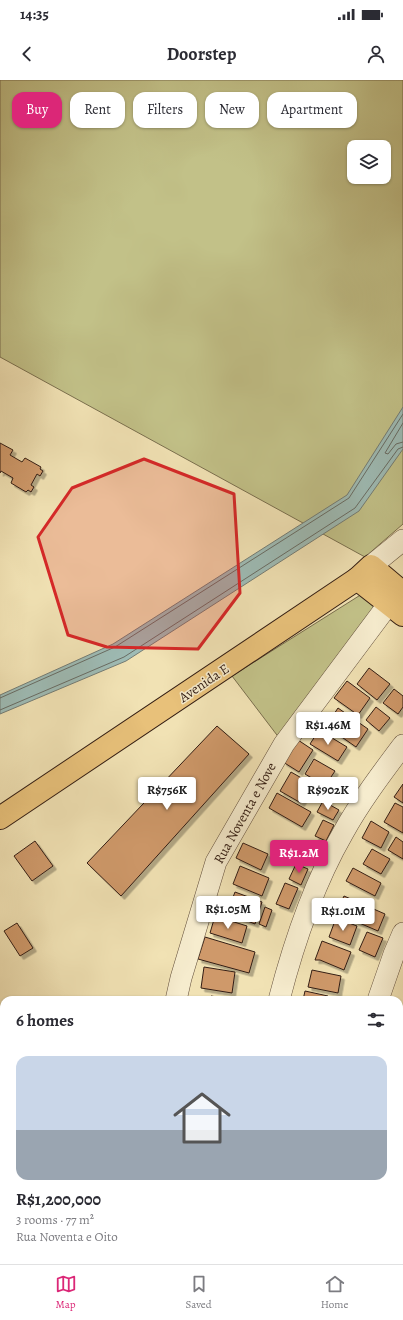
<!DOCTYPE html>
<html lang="en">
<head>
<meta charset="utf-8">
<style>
	:root { --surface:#fff; --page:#f7f7f7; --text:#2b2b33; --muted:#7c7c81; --line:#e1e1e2; --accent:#db2777 }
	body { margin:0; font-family:Alegreya,serif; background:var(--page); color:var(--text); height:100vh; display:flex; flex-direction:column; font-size:15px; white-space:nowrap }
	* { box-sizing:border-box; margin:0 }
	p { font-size:13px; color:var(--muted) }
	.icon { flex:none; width:22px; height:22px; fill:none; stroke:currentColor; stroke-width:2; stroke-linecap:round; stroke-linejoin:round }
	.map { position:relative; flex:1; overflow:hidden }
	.side { position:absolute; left:0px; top:916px; width:403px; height:268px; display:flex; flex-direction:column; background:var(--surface); border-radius:12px 12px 0 0; box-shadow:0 1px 3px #0004 }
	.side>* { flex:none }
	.top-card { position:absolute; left:12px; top:12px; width:379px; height:36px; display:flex; gap:8px }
	.controls { position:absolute; left:347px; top:60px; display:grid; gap:8px }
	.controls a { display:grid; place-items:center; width:44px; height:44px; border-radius:8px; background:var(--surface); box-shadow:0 1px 3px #0004; font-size:20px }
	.price { position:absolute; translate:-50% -34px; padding:0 9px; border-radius:4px; background:#fff; color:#222; font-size:13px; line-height:26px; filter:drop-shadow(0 1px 2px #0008) }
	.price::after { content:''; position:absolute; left:50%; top:24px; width:12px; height:9px; margin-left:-6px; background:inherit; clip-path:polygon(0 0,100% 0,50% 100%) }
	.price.current { background:var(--accent); color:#fff }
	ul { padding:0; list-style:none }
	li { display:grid; align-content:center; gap:8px; height:212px; padding:0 16px }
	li+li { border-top:1px solid var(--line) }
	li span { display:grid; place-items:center; height:124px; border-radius:12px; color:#555 }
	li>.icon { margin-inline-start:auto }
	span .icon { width:72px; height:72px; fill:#fffc; stroke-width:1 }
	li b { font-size:17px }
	h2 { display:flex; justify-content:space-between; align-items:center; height:48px; padding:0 16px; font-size:17px }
	.tag { padding:0 14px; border-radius:12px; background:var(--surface); box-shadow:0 1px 3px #0004; font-size:14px; line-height:36px }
	.tag.current { background:var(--accent); color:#fff }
	.status { display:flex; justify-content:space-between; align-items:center; height:28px; padding:0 20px; background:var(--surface); direction:ltr }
	.status svg { height:11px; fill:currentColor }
	header { display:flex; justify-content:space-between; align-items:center; height:52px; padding:0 16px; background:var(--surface); font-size:18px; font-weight:700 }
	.dock { display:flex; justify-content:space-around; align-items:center; height:56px; border-top:1px solid var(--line); background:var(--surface); font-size:11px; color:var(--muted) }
	.dock a { display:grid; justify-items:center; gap:2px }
	.dock .current { color:var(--accent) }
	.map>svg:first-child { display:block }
</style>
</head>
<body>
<div class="status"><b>14:35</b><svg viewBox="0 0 49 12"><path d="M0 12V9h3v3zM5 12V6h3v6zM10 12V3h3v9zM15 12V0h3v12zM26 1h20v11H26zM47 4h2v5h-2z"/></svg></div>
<header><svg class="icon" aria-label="back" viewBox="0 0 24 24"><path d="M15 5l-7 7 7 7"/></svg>Doorstep<svg class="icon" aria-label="person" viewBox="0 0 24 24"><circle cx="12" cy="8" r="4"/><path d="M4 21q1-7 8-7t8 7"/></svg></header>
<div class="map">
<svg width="403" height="1184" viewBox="0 0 403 1184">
	<defs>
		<filter id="shadow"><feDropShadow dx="3.5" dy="3.5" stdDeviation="0" flood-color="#0004"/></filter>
	</defs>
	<rect width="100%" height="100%" fill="#f1e2b4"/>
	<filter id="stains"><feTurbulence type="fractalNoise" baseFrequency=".005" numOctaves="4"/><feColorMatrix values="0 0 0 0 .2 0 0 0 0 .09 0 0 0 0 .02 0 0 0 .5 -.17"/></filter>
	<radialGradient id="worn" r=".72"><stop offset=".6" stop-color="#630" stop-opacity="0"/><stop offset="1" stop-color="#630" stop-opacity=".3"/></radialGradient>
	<g fill="#c2c188" stroke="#7a6f4e" fill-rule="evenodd">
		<path d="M0 0H403V444L365 477 0 277ZM354 67H384V97H354Z"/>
		<path d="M362 514 379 530 283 663 232 596Z"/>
	</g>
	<path fill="#9ebcb6" stroke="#737c75" d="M403 327V369L359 431 126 581 0 634V615L113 564 347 415Z"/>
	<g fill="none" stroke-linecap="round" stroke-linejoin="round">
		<g stroke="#686c64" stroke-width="1">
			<path d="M403 343 385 373 388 374 396 364 403 362"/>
			<path d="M0 618 115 567 349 418 403 334"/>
			<path d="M0 630 124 577 355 428 398 369 403 367"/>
		</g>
	</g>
	<g fill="#cf996b" stroke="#331d13" filter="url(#shadow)">
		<path d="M0 363 13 370 10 375 22 382 25 378 41 387 40 389 43 391 40 396 37 394 31 405 34 407 31 412 28 410 26 412 11 403 13 398 1 391 0 393Z"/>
		<path d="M369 588 390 604 377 620 357 604Z"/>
		<path d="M347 601 370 618 358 635 334 618Z"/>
		<path d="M394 609 403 616V627L398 634 383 623Z"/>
		<path d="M376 627 390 638 379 651 366 640Z"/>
		<path d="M338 628 368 649 356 667 326 646Z"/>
		<path d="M217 646 249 674 121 816 87 783Z"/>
		<path d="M319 650 347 667 338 681 310 664Z"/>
		<path d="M298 660 313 670 299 692 283 682Z"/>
		<path d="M314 679 335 691 325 706 305 694Z"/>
		<path d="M291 692 312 704 301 723 280 711Z"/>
		<path d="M403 704V723L394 717Z"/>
		<path d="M277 713 311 732 302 747 269 728Z"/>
		<path d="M323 721 339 730 333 740 317 732Z"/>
		<path d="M395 723 403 727V753L384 742Z"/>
		<path d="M323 740 334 745 326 761 315 756Z"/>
		<path d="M371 741 389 752 381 768 362 758Z"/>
		<path d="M396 757 403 762V779L388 770Z"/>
		<path d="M35 761 53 786 32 801 14 776Z"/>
		<path d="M243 763 268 774 261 790 236 778Z"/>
		<path d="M372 769 390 779 381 794 363 784Z"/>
		<path d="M296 784 308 789 301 805 289 799Z"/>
		<path d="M240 786 269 798 262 816 233 804Z"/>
		<path d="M353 788 381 803 375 816 346 801Z"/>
		<path d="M285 803 298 808 289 829 276 824Z"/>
		<path d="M235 812 262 822 255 844 227 833Z"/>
		<path d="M344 816 385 834 378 851 336 833Z"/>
		<path d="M265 827 272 830 266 847 259 844Z"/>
		<path d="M215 836 247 846 242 863 210 853Z"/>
		<path d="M336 838 357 846 350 865 329 857Z"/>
		<path d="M17 843 33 868 20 876 4 851Z"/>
		<path d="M367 852 383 858 375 877 359 870Z"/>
		<path d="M205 857 255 872 249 893 198 879Z"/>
		<path d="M322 861 351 872 344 890 320 880H315Z"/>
		<path d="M204 887 235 892 232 913 201 908Z"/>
		<path d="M312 890 341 896 338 913 308 907Z"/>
		<path d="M305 911 328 916 327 920H303Z"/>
		<path d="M211 916 234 920H210Z"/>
		<path d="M400 963 403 964V985L399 984Z"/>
		<path d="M399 987 403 988V1003L399 1002Z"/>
		<rect x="399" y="1062" width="4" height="19"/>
		<rect x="399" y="1089" width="4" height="20"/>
		<rect x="399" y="1114" width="4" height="21"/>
		<rect x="399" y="1140" width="4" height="20"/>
		<path d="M399 1164H403V1184H392V1180H399Z"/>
		<path d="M207 1180H245L215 1184H208Z"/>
		<path d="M282 1180H319V1183L282 1184Z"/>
		<path d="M345 1180H353L354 1184H346Z"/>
	</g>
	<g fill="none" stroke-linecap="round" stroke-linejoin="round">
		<defs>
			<g id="minor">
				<path d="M371 486 403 460"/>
				<path d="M176 920 181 898 216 782 284 664 399 510"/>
				<path d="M279 920C294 862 313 805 343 753 360 722 382 693 403 665"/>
				<path d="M378 920 394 874 403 853"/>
				<path d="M0 1040H4"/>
				<path d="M399 1040H403"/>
				<path d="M22 1180V1184"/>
				<path d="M163 1180 164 1184"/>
				<path d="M262 1180 263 1184"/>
				<path d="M363 1180 364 1184"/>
			</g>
			<g id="major">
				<path d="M357 499 403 535"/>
				<path d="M0 738 357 499 371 486 403 513"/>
			</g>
		</defs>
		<use href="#minor" stroke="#624e3b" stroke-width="22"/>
		<use href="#major" stroke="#331d13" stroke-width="24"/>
		<use href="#minor" stroke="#f6ecce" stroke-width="21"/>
		<use href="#major" stroke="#e8c17a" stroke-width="22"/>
	</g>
	<path fill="#d62828" fill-opacity="0.2" stroke="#d62828" stroke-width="3" stroke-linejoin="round" d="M144 379 234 414 240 513 198 569 107 567 68 555 38 457 72 408Z"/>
	<g text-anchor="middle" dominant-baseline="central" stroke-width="3" stroke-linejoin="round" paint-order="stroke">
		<g font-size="14" fill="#331d13" stroke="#f6ecce">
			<text transform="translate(204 603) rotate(-34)">Avenida E</text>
			<text transform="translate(245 733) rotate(-61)">Rua Noventa e Nove</text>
		</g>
	</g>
	<rect width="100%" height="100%" filter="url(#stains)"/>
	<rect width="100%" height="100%" fill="url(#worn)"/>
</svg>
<div class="controls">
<a><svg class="icon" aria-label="layers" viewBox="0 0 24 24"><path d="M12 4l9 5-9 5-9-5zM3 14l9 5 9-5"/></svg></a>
</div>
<b class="price" style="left:328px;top:666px">R$1.46M</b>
<b class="price" style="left:167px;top:731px">R$756K</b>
<b class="price" style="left:328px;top:731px">R$902K</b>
<b class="price current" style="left:299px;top:794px">R$1.2M</b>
<b class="price" style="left:228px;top:850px">R$1.05M</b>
<b class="price" style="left:343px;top:852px">R$1.01M</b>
<div class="top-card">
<a class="tag current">Buy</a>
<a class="tag">Rent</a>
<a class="tag">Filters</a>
<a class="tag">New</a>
<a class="tag">Apartment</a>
</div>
<section class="side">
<h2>6 homes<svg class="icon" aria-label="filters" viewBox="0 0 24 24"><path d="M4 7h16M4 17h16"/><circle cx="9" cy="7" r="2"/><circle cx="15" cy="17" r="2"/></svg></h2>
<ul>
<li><span style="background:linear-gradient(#c9d6e8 60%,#9aa5b1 0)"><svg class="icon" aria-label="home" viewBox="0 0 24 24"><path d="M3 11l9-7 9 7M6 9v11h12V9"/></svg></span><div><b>R$1,200,000</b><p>3 rooms · 77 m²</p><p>Rua Noventa e Oito</p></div></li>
</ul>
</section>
</div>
<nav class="dock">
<a class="current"><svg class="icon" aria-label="map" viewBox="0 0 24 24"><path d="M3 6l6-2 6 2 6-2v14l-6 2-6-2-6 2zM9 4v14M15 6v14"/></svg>Map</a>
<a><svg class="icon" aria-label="saved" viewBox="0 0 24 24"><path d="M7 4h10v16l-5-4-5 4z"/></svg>Saved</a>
<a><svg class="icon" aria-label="home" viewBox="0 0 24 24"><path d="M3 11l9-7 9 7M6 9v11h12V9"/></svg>Home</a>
</nav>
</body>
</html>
